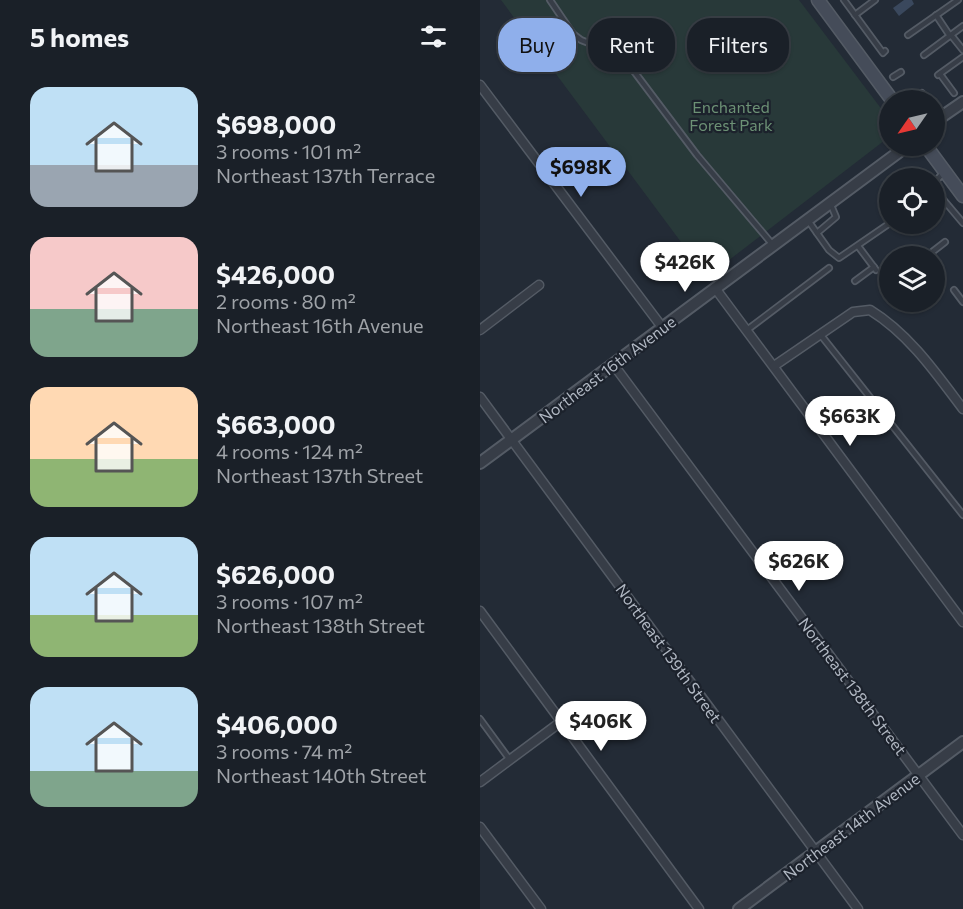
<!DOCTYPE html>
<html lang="en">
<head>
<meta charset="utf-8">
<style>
	:root { --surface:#1a2028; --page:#232830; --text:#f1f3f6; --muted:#9fa3a8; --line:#383e45; --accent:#8fafeb }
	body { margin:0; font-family:Commissioner,sans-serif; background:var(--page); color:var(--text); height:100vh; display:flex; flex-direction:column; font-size:22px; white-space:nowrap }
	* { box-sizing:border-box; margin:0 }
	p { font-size:20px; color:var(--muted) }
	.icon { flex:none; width:33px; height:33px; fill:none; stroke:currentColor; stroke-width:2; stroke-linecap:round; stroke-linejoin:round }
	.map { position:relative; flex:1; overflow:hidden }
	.drawer { display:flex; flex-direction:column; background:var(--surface); width:480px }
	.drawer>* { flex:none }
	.banner { position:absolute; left:18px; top:18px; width:375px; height:54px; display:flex; gap:12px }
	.needle { width:39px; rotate:236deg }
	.tools { position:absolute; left:399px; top:90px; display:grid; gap:12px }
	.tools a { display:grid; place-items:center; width:66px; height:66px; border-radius:50%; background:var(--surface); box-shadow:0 2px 4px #0004,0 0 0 2px var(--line); font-size:30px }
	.price { position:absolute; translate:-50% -51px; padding:0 14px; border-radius:21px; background:#fff; color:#222; font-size:20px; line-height:39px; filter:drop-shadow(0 2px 3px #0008) }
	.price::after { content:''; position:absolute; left:50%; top:36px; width:18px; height:14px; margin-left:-9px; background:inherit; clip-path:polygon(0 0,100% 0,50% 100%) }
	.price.current { background:var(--accent); color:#111 }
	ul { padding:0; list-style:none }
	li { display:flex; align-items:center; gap:18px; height:150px; padding:0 30px }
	li span { display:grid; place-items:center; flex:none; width:168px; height:120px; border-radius:18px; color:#555 }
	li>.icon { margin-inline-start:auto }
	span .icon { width:72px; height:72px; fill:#fffc; stroke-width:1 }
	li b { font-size:26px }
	h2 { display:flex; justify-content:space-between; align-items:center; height:72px; padding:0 30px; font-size:26px }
	.tag { padding:0 21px; border-radius:24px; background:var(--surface); box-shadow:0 2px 4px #0004,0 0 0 2px var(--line); font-size:21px; line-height:54px }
	.tag.current { background:var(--accent); color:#111 }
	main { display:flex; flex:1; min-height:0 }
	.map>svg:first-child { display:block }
</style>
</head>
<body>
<main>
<section class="drawer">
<h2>5 homes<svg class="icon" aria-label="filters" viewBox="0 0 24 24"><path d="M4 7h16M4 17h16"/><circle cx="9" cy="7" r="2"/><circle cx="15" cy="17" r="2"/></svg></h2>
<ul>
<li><span style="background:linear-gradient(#bfe0f5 65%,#9aa5b1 0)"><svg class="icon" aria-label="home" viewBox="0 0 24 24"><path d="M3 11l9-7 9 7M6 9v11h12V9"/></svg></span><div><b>$698,000</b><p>3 rooms · 101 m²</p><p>Northeast 137th Terrace</p></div></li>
<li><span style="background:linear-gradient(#f6c9c9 60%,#7fa58c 0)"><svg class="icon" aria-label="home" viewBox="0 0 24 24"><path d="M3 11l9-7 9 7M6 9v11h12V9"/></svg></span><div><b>$426,000</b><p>2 rooms · 80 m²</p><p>Northeast 16th Avenue</p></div></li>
<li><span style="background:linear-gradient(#ffd9b3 60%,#8fb573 0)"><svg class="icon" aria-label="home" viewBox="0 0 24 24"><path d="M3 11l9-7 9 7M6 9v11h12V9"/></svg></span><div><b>$663,000</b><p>4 rooms · 124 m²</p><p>Northeast 137th Street</p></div></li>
<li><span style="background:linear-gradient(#bfe0f5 65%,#8fb573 0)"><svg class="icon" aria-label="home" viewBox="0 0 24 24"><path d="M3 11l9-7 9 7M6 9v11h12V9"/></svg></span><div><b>$626,000</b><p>3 rooms · 107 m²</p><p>Northeast 138th Street</p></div></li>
<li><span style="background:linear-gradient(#bfe0f5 70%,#7fa58c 0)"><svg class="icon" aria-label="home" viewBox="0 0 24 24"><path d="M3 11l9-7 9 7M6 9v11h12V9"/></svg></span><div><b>$406,000</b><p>3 rooms · 74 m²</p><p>Northeast 140th Street</p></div></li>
</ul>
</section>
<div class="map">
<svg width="483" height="909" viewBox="0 0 483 909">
	<rect width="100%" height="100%" fill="#232b36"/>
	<path fill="#283939" d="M21 0H319L409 119V137L227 277Z"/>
	<path fill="#3a485d" d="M424 0H432L434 4 419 16 413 8Z"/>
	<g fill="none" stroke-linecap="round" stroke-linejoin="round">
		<defs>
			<g id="service">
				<path d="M70 0 93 34 101 40 134 53 150 66 217 155 293 245"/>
				<path d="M364 0 403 53 405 51"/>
				<path d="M375 15 395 0"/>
				<path d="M456 15 470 36"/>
				<path d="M428 35 478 0"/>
				<path d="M471 35 483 50"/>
				<path d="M444 55 483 26"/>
				<path d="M460 74 474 93"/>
				<path d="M458 75 483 57"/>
				<path d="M413 77 421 72"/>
				<path d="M442 93 448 100"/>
				<path d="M463 173 456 181V191L483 223"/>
				<path d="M327 219 349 250 359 258 410 223"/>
				<path d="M337 233 356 217 351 205"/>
				<path d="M378 246 396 270"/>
				<path d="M447 256 465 242"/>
				<path d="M375 281 394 267"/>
				<path d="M474 290 483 302"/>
				<path d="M267 330 349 268"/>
				<path d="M340 334 483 515"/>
				<path d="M0 719 30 760"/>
			</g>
			<g id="minor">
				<path d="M0 85 182 327"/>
				<path d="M235 288 483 622"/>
				<path d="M0 330 59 285"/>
				<path d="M133 364 483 835"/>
				<path d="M294 366 373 312 390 310C429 334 456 373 483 409"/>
				<path d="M0 397 378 909"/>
				<path d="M0 611 219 909"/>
				<path d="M0 782 82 721"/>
				<path d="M0 827 61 909"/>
			</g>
			<g id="tertiary">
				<path d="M454 122 483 102"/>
				<path d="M0 463 427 146"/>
				<path d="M259 909 483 742"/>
			</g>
			<g id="secondary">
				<path d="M338 0 412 100"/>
				<path d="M446 146 483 196"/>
			</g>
		</defs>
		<use href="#service" stroke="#545b65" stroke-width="8"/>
		<use href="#minor" stroke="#545b65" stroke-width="11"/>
		<use href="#tertiary" stroke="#545b65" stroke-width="14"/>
		<use href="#secondary" stroke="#545b65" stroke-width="15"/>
		<use href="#service" stroke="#373d47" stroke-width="4.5"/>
		<use href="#minor" stroke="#373d47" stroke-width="8"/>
		<use href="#tertiary" stroke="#373d47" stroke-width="10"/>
		<use href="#secondary" stroke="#454c59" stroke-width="12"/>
	</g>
	<g text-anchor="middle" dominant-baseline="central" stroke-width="4.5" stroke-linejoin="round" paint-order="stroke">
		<g font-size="16" fill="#6c9175" stroke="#1c222c">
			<text x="251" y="106">Enchanted<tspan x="251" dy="18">Forest Park</tspan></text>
		</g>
		<g font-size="16" fill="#b1b8c3" stroke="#1c222c">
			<text transform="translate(127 369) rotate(-37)">Northeast 16th Avenue</text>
			<text transform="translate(189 653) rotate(54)">Northeast 139th Street</text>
			<text transform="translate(373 686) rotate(53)">Northeast 138th Street</text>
			<text transform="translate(371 826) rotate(-37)">Northeast 14th Avenue</text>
		</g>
	</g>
</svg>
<div class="tools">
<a><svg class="needle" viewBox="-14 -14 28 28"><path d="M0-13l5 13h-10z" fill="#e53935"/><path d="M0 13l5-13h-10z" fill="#9fa3a8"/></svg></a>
<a><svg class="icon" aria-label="locate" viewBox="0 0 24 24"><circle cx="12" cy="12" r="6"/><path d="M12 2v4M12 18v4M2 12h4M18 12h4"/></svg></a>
<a><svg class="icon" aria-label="layers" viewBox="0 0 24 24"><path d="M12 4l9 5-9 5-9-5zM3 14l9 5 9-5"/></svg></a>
</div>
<b class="price current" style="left:101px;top:198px">$698K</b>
<b class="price" style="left:205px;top:293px">$426K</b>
<b class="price" style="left:370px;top:447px">$663K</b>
<b class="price" style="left:319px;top:592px">$626K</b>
<b class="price" style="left:121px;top:752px">$406K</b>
<div class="banner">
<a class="tag current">Buy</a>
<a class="tag">Rent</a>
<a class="tag">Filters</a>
</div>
</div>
</main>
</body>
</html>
